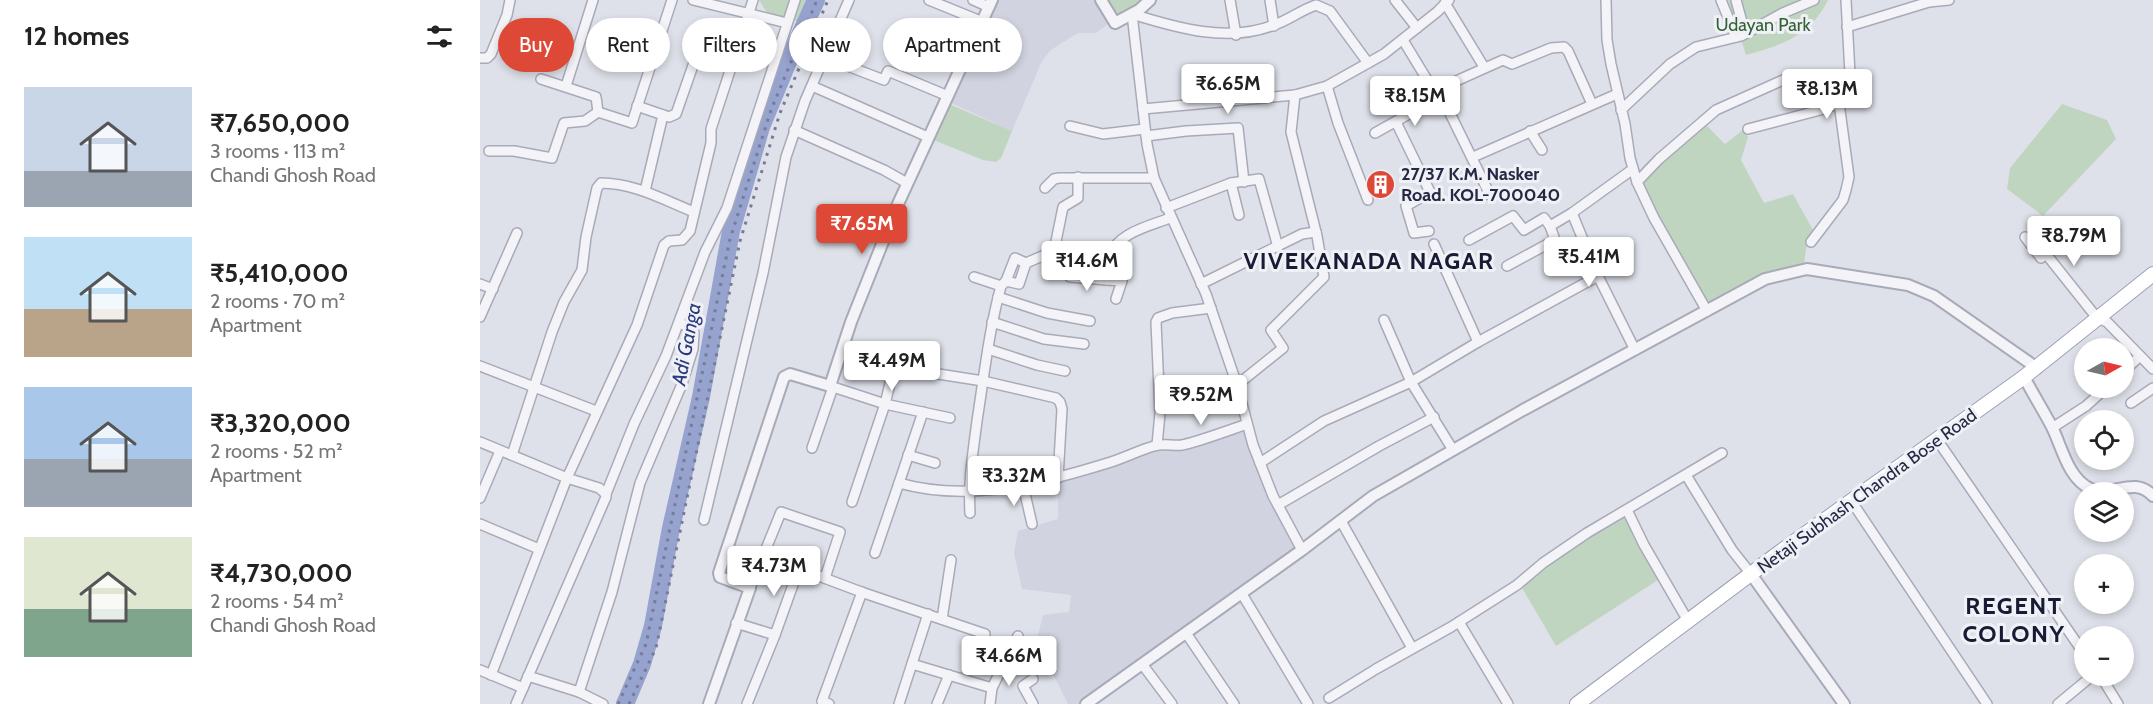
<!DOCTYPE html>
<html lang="en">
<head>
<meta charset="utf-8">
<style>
	:root { --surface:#fff; --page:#f2f2f2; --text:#222; --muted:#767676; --accent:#dd4837 }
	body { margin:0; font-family:Cabin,sans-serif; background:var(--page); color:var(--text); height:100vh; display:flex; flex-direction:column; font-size:22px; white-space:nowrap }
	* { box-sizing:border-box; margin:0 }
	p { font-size:20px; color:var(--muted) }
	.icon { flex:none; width:33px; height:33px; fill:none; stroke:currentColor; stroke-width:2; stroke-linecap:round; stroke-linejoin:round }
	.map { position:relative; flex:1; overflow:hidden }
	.details { display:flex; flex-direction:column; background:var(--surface); width:480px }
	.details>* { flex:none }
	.guide { position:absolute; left:18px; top:18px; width:570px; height:54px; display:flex; gap:12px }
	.needle { width:39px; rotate:82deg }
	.buttons { position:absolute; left:1594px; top:338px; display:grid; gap:12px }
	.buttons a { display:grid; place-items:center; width:60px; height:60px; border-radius:50%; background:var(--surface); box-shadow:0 3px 9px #0003; font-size:30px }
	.price { position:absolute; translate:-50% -51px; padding:0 14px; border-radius:6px; background:#fff; color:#222; font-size:20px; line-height:39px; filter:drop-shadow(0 2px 3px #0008) }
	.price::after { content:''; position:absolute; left:50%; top:36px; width:18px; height:14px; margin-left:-9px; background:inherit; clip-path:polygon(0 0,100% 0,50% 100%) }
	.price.selected { background:var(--accent); color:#fff }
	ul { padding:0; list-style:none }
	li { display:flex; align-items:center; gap:18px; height:150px; padding:0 24px }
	li span { display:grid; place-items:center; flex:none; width:168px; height:120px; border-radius:0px; color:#555 }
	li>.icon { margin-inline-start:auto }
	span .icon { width:72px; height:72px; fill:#fffc; stroke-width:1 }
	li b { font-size:26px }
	h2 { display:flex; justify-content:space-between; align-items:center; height:72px; padding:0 24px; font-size:26px }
	.chip { padding:0 21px; border-radius:27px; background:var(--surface); box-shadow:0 3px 9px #0003; font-size:21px; line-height:54px }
	.chip.selected { background:var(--accent); color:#fff }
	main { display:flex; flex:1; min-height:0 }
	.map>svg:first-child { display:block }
</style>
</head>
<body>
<main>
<section class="details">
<h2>12 homes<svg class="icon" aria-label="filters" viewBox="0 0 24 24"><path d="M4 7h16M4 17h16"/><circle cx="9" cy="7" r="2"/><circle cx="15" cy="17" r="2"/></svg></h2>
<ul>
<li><span style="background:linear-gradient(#c9d6e8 70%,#9aa5b1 0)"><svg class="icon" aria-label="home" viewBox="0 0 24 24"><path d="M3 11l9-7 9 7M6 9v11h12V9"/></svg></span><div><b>₹7,650,000</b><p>3 rooms · 113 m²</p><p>Chandi Ghosh Road</p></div></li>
<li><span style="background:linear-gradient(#bfe0f5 60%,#b9a48a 0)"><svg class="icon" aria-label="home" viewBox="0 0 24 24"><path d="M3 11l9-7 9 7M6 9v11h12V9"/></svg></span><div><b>₹5,410,000</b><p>2 rooms · 70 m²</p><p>Apartment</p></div></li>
<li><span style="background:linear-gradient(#a9c7e8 60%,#9aa5b1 0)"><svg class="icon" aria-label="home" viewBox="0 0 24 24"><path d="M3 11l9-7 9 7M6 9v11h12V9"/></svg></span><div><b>₹3,320,000</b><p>2 rooms · 52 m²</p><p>Apartment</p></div></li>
<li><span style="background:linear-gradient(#dfe7d0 60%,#7fa58c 0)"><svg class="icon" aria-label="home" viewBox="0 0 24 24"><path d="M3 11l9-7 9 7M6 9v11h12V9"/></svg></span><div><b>₹4,730,000</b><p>2 rooms · 54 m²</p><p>Chandi Ghosh Road</p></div></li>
</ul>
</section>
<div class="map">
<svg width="1673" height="704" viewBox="0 0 1673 704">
	<rect width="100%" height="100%" fill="#dfe1ea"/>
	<g fill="#d1d3e0">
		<path d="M517 0H618L631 22 616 33H598L571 50 562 61 532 131 469 102Z"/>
		<path d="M766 426 820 549 602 704H588L570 668 558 635 563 615 589 612 591 595 542 589 534 553 538 531 578 519V482L678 448 712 449Z"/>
	</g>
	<g fill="#c0d5c0">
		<path d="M279 0H333L324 21H292Z"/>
		<path d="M625 0H666L637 19Z"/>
		<path d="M1248 0H1348C1331 35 1301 46 1266 55Z"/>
		<path d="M469 104 532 131 521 158 516 162 503 160 451 139Z"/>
		<path d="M1582 104 1627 120 1636 139 1563 216 1527 189 1530 168Z"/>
		<path d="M1225 124 1245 144 1264 129 1268 137 1261 160 1284 203 1313 194 1334 232 1326 249 1324 265C1287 268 1257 292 1226 310L1177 220 1162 183Z"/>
		<path d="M1145 515 1181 578 1076 646 1041 586 1058 568Z"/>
	</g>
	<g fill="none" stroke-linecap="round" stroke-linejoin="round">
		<path stroke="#96a3ce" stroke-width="18" d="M145 704 162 664 173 626 191 528 221 397 251 231 281 127 307 64 336 0"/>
		<defs>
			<g id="minor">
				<path d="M213 0 307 23"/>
				<path d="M449 0 503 22"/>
				<path d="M493 0 509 7"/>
				<path d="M750 0 756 35"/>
				<path d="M790 0 794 26"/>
				<path d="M915 0 937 28"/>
				<path d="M1126 0 1127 40 1131 64 1145 124 1150 158 1157 182 1174 218 1227 311"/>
				<path d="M1241 0 1256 37"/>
				<path d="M1256 0 1265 33"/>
				<path d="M965 3 1004 67"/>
				<path d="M1367 27 1449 2 1469 0"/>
				<path d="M923 40 946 78 963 99 1010 195"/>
				<path d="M344 57 404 80 408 71 468 96"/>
				<path d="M0 58H7L11 54 27 15 30 0"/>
				<path d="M61 79 116 97 118 112 152 123 192 0"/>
				<path d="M86 86 113 0"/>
				<path d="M332 86 448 137"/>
				<path d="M847 86 858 123 888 200"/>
				<path d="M956 90 1023 60 1032 64 1071 48 1084 47 1088 51 1112 104"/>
				<path d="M157 106 189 117 196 114 224 34 231 33 259 42"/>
				<path d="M663 109 815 95 847 86 904 54 957 12 969 0"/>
				<path d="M1141 110 1190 64 1216 47 1261 36 1303 13 1334 0"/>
				<path d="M916 122 950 192 926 206 934 233 949 231"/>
				<path d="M590 126 623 134 665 129"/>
				<path d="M1268 129 1344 109 1359 103"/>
				<path d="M314 130 404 170 427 183"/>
				<path d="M1050 131 1062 150"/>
				<path d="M895 133 961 96"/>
				<path d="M666 136 706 131 758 128 764 182"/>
				<path d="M9 151H34L72 158 84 123 105 121 118 112"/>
				<path d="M993 157 1137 94"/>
				<path d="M1157 182 1179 159 1236 110 1303 80"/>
				<path d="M751 183 759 215"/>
				<path d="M565 188 574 179 579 178H674"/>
				<path d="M165 191 183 115"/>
				<path d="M686 208 751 183 779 179 798 247"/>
				<path d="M1092 213 1118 276 1155 350"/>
				<path d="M1070 226 1092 213 1153 169"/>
				<path d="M1545 237 1561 258 1566 254 1617 318 1627 322 1673 369"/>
				<path d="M989 240 1033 216 1044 230 1064 218 1070 226 1075 240 1027 266"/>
				<path d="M1331 242 1363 200 1366 190 1369 177 1359 103 1369 98 1371 92 1366 0"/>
				<path d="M954 244 998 342 1118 276"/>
				<path d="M574 251 583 207 598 198V177"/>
				<path d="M590 277 627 280"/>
				<path d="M526 281 535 258 546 263"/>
				<path d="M0 284 13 289"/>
				<path d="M721 284 822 234 836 232"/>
				<path d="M521 286 526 281 539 284 546 263 574 251 629 257"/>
				<path d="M518 297 567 313 610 321"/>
				<path d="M636 299 642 281 627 280C628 273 627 264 629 257 636 233 670 226 690 218"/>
				<path d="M0 317 37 233"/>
				<path d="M904 320 931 382 973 450"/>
				<path d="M512 322 564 339 604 344"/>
				<path d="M363 346 414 367 503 381 576 398 580 402 582 409 578 478"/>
				<path d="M508 349 557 365 585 371"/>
				<path d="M0 366 116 411"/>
				<path d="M1644 371 1660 356"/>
				<path d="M757 385 803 348 791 330 844 277 837 236 811 132 815 95"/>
				<path d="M350 386 405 404 470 418"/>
				<path d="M1651 403 1673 388"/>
				<path d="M1572 428 1606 406 1627 387"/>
				<path d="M1458 441 1605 655"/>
				<path d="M0 442 87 478 11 675"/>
				<path d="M677 445 680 413 676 322 678 318 692 313 731 308"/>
				<path d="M332 448 353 387"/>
				<path d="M32 455 72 332 84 302 102 270 106 237 117 188 121 183C154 183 184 200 214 212"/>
				<path d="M428 455 455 463"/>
				<path d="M780 463 844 421 931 382 998 342"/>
				<path d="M1206 475 1252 550 1271 574"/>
				<path d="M419 483 443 412"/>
				<path d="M543 485 552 524"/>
				<path d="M126 494 154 424 186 356 225 252 247 208 315 0"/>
				<path d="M0 498 20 451"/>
				<path d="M372 502 405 404 414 367"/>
				<path d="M1372 502 1507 704"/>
				<path d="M798 505 899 446 954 417"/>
				<path d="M1147 510 1164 545 1208 621"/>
				<path d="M490 513C488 482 493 452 497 421 504 376 509 330 521 286L494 277"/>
				<path d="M224 520 283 273 306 157 325 101 369 0"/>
				<path d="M861 521 932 648"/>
				<path d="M0 524 59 549"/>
				<path d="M822 550 793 496 773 445 757 385 726 294 674 178 667 144 652 14C697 28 748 43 794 25 809 20 821 10 836 5L850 11 888 63"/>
				<path d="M395 553 419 483C489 503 564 483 631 462 646 457 660 450 674 446 683 443 693 446 702 445 724 440 746 431 767 424"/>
				<path d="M283 555 384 593 505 634"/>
				<path d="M270 588 301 512 360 532 345 578"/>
				<path d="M762 594 828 704"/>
				<path d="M462 619 471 560"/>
				<path d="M979 622 1028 704"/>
				<path d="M256 623 295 635 267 704"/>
				<path d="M706 633 754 704"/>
				<path d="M295 635 319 568"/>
				<path d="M432 664 512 688"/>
				<path d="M662 664 692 704"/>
				<path d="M0 670 43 688 36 704"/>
				<path d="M1620 675 1638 704"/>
				<path d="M48 676 99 692 123 704"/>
				<path d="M553 679 543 686 553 704"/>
				<path d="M43 688 126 497V494L119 488 87 478 157 325 184 245 189 241 202 240 210 231 231 143V129L273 0"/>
				<path d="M99 692 132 592 160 483 202 384 213 349 214 333 212 328 199 323"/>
				<path d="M849 698 896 669 971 627 1037 585 1063 563 1107 533 1242 453"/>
				<path d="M349 704 342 701 382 592"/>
				<path d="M419 704 448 614"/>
				<path d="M457 704 469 675"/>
				<path d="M510 704 512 688 538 636"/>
				<path d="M1578 704 1613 675"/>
			</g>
			<g id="tertiary">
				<path d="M621 0 635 23 659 10 670 0"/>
				<path d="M1544 377C1553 394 1563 410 1572 427 1582 447 1588 479 1611 489 1632 498 1654 475 1673 496"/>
				<path d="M1271 574 1364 704"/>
				<path d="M229 704 270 588 240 577 239 573 304 377 310 374 350 386 371 322 418 204 512 0"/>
				<path d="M606 704 822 550 893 496 1043 410 1285 279 1327 269 1428 285 1454 296 1557 368"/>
			</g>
			<path id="primary" d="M1097 704 1300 552 1544 377 1673 274"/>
		</defs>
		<use href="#minor" stroke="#a8aab8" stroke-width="12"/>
		<use href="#tertiary" stroke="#a8aab8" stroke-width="14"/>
		<use href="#primary" stroke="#9da1b7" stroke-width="16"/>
		<use href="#minor" stroke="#f3f3f8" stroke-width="9"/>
		<use href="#tertiary" stroke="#f3f3f8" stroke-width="10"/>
		<use href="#primary" stroke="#fff" stroke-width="14"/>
		<g stroke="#777b96" stroke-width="3" stroke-dasharray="3 6" stroke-linecap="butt">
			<path d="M138 704 166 644 250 239 291 110 337 0"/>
			<path d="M149 704 176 648 260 241 300 113 348 0"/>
		</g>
	</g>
	<defs>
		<symbol id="building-disc" viewBox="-11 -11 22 22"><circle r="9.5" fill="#dd4837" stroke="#eff1f7"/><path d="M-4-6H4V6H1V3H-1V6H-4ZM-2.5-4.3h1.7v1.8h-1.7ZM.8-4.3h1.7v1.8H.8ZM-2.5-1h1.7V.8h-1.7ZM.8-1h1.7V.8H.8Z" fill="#fff"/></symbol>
	</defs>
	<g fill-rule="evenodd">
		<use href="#building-disc" x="884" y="168" width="33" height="33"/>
	</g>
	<g text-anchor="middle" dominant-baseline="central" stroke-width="6" stroke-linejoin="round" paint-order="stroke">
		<g font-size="18" fill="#326135" stroke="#eff1f7">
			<text x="1283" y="25">Udayan Park</text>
		</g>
		<g font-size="18" font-weight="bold" fill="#262944" stroke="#eff1f7" text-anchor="start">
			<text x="921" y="174">27/37 K.M. Nasker<tspan x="921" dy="21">Road. KOL-700040</tspan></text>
		</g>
		<g font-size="18" fill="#262944" stroke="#eff1f7">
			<text transform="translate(1387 491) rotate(-36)">Netaji Subhash Chandra Bose Road</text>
		</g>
		<g font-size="20" font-style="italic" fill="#2c3b7c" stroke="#eff1f7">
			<text transform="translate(206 344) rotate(-79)">Adi Ganga</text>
		</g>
		<g font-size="24" font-weight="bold" letter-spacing="1.5" fill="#191b34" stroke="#eff1f7">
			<text x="889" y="260">VIVEKANADA NAGAR</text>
			<text x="1534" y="605">REGENT<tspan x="1534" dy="28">COLONY</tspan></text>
		</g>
	</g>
</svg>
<div class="buttons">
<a><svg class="needle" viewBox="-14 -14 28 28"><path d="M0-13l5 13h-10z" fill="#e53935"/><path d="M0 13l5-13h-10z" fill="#767676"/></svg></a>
<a><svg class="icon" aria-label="locate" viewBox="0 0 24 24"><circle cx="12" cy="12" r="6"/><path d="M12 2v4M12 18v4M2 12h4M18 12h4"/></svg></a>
<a><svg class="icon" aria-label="layers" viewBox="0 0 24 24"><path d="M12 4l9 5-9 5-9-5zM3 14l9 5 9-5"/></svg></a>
<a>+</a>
<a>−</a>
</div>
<b class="price" style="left:748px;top:115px">₹6.65M</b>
<b class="price" style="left:1347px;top:120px">₹8.13M</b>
<b class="price" style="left:935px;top:127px">₹8.15M</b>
<b class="price selected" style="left:382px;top:255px">₹7.65M</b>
<b class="price" style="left:1594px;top:267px">₹8.79M</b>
<b class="price" style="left:1109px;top:288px">₹5.41M</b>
<b class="price" style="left:607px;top:292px">₹14.6M</b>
<b class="price" style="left:412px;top:392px">₹4.49M</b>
<b class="price" style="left:721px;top:426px">₹9.52M</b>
<b class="price" style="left:534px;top:507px">₹3.32M</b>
<b class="price" style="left:294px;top:597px">₹4.73M</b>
<b class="price" style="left:529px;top:687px">₹4.66M</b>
<div class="guide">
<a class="chip selected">Buy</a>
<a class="chip">Rent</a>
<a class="chip">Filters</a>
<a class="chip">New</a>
<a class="chip">Apartment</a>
</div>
</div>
</main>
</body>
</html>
